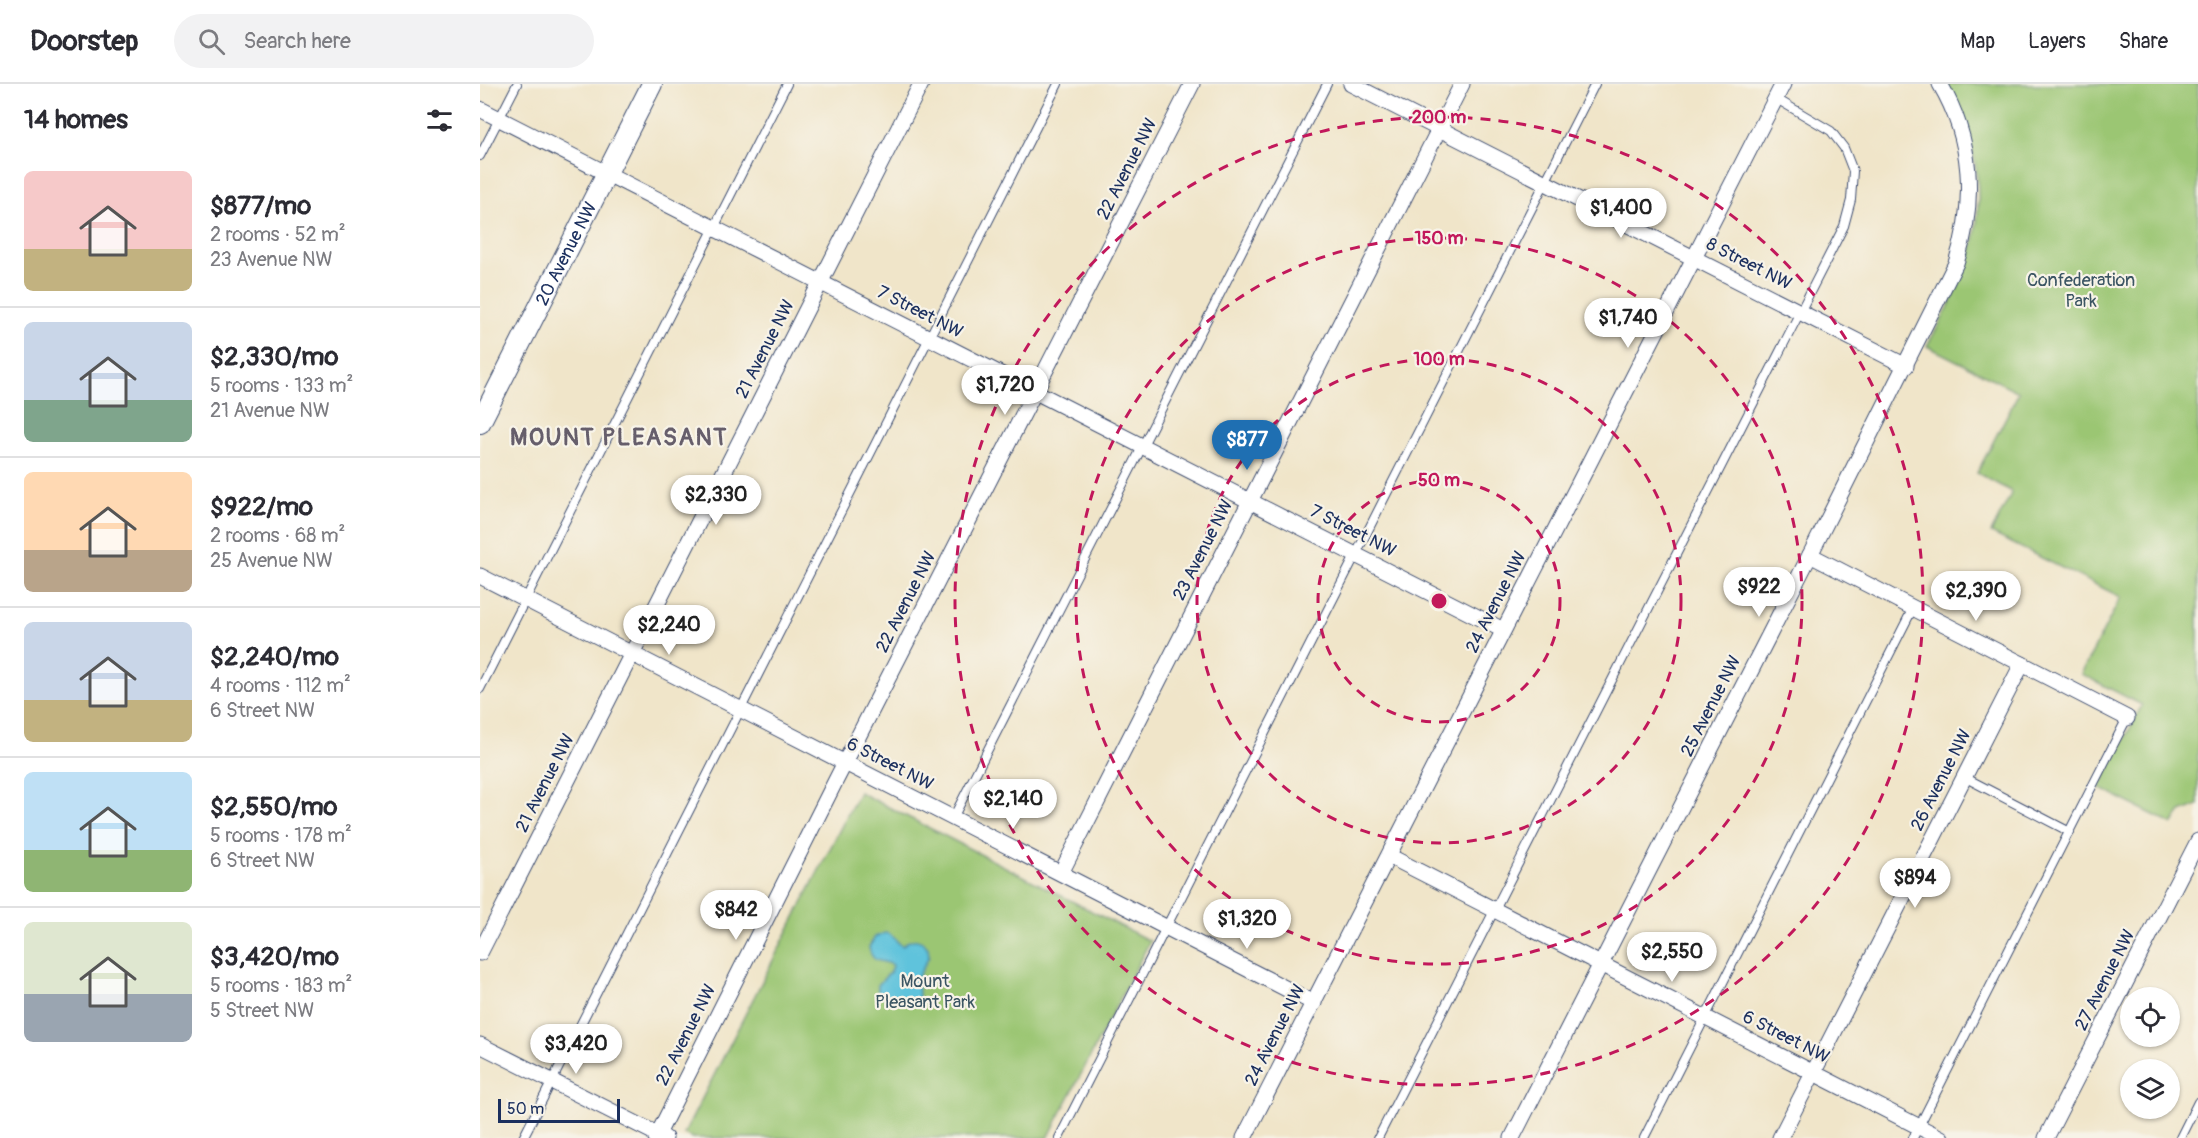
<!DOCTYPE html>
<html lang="en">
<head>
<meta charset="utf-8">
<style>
	:root { --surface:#fff; --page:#f2f2f3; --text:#2b2b33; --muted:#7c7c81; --line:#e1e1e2; --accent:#1f6fb2 }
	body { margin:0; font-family:Pangolin,sans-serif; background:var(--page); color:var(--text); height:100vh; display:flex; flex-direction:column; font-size:22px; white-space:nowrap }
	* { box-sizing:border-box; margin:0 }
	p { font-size:20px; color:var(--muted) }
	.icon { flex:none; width:33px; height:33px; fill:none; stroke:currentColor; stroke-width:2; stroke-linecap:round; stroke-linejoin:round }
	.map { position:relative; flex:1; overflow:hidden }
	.side { display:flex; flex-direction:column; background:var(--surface); width:480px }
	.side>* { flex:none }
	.buttons { position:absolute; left:1640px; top:903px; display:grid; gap:12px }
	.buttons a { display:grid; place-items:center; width:60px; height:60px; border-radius:50%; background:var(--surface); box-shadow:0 2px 4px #0004; font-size:30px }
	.scale { position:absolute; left:18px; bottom:15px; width:122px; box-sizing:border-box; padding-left:6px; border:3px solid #1b2f5e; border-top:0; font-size:16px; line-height:21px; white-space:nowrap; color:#1b2f5e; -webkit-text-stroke:4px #f7f3e8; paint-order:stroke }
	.price { position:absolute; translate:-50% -51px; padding:0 14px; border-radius:21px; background:#fff; color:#222; font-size:20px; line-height:39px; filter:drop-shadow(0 2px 3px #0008) }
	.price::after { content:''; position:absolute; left:50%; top:36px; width:18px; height:14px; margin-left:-9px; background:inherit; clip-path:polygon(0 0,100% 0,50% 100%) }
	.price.current { background:var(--accent); color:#fff }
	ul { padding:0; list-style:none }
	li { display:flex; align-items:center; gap:18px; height:150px; padding:0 24px }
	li+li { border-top:2px solid var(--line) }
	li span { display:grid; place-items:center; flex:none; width:168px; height:120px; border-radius:9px; color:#555 }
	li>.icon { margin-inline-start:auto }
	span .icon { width:72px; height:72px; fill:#fffc; stroke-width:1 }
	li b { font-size:26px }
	h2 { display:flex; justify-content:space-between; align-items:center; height:72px; padding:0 24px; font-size:26px }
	header { display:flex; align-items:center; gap:36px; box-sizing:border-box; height:84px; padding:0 30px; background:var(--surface); border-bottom:2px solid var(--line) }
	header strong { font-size:28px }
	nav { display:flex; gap:33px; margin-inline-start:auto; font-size:21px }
	.search { width:420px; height:54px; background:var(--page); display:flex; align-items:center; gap:15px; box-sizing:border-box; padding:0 21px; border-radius:33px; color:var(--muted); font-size:22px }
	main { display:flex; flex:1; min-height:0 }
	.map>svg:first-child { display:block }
</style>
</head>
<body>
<header>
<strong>Doorstep</strong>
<div class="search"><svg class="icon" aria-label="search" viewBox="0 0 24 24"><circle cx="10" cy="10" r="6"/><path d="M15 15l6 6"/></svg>Search here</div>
<nav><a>Map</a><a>Layers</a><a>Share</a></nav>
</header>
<main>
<section class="side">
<h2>14 homes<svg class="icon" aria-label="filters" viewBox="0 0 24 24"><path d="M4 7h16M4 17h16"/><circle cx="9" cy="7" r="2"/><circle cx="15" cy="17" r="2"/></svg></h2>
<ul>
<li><span style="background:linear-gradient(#f6c9c9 65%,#c2b280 0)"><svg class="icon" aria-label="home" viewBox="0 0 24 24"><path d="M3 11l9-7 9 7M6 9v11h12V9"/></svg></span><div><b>$877/mo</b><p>2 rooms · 52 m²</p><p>23 Avenue NW</p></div></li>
<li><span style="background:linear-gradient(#c9d6e8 65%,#7fa58c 0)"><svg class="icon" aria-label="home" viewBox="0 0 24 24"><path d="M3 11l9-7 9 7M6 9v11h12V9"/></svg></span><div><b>$2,330/mo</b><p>5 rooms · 133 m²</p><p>21 Avenue NW</p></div></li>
<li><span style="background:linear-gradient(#ffd9b3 65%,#b9a48a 0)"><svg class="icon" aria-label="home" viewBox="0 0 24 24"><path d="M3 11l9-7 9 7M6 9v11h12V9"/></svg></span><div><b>$922/mo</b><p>2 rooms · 68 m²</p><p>25 Avenue NW</p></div></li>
<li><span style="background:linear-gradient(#c9d6e8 65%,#c2b280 0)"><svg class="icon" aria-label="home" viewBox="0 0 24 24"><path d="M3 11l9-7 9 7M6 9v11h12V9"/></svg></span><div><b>$2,240/mo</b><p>4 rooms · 112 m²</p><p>6 Street NW</p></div></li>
<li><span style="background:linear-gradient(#bfe0f5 65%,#8fb573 0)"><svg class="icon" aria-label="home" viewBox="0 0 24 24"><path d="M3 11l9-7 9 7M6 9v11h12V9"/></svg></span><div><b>$2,550/mo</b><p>5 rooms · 178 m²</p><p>6 Street NW</p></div></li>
<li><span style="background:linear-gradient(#dfe7d0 60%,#9aa5b1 0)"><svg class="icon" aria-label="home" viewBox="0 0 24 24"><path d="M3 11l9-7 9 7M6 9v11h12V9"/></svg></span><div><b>$3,420/mo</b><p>5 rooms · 183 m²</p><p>5 Street NW</p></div></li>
</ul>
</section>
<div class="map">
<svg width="1718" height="1054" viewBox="0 0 1718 1054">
	<rect width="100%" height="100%" fill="#f7f3e8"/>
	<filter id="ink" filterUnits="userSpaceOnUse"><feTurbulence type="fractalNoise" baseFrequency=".0167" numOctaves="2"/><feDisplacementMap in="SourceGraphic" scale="12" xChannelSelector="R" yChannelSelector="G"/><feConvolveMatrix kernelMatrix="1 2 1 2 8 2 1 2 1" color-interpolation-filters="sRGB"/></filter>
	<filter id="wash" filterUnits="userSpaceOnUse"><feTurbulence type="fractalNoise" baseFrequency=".008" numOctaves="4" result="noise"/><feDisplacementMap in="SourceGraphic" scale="24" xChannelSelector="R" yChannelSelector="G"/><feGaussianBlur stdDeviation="1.35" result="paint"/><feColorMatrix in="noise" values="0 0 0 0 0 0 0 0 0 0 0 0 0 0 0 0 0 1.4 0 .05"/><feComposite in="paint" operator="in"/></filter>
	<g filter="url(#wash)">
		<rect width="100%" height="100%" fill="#f0e5c9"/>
		<g fill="#9bc673" stroke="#5b7a68" stroke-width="1.5">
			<path d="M1467 0H1718V721L1701 728 1692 740 1619 704 1662 621 1601 590 1641 513 1511 449 1532 408 1497 389 1539 308 1447 262C1461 237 1476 211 1486 183 1509 121 1497 58 1467 0Z"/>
			<path d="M379 708 670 857 568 1054H212L204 1050Z"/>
		</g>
		<path fill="#5fc3dc" stroke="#3d799d" stroke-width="1.5" d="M405 849C415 851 415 858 423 862 431 853 441 854 448 864L449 872 438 893 439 914 433 920 402 912 398 909V901L410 888 413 881C402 875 392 881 389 863L395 853Z"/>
	</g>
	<g filter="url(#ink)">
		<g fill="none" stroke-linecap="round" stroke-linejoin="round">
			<defs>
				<g id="service">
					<path d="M0 72 37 0"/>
					<path d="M0 605 307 0"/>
					<path d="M1484 693 1590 748"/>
					<path d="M473 734 847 0"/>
					<path d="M43 1054 578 0"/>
					<path d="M579 1054 1115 0"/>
					<path d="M898 1054 1364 142 1371 116 1373 87 1364 64 1351 47 1295 14"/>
					<path d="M1164 1054 1433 524"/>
					<path d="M1433 1054 1647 634"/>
					<path d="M1700 1054 1718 1018"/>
				</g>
				<g id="minor">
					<path d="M871 0 1426 282"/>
					<path d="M0 25 1023 546"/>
					<path d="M1330 471 1647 634"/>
					<path d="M0 492 834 919"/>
					<path d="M909 772 1461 1054"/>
					<path d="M581 789 982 0"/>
					<path d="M0 869 441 0"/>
					<path d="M0 961 185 1054"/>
					<path d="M176 1054 355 698 712 0"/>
					<path d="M764 1054 1303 0"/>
					<path d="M1032 1054 1330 471 1476 179C1496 118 1493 56 1460 0"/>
					<path d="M1300 1054 1542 580"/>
					<path d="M1566 1054 1718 757"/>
				</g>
				<g id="tertiary">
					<path id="s1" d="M0 339 172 0"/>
				</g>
			</defs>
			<use href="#service" stroke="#3b4a6e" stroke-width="10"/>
			<use href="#minor" stroke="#3b4a6e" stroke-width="17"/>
			<use href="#tertiary" stroke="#3b4a6e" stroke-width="22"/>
			<use href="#service" stroke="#fff" stroke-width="8"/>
			<use href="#minor" stroke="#fff" stroke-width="15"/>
			<use href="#tertiary" stroke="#fff" stroke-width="20"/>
		</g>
	</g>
	<g fill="none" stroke="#c2185b" stroke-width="3" stroke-dasharray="10 8">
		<circle cx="959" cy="517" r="121"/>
		<circle cx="959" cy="517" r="242"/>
		<circle cx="959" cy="517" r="363"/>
		<circle cx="959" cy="517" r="484"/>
	</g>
	<g text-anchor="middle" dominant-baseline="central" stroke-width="4.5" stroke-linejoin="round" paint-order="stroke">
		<g font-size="18" fill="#1b2f5e" stroke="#f7f3e8">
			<text transform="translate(647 85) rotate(-63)">22 Avenue NW</text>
			<text stroke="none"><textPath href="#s1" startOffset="190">20 Avenue NW</textPath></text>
			<text transform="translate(1269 180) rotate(27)">8 Street NW</text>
			<text transform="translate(440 228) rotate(27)">7 Street NW</text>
			<text transform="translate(285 265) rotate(-63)">21 Avenue NW</text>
			<text transform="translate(873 447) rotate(27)">7 Street NW</text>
			<text transform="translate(723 466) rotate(-63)">23 Avenue NW</text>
			<text transform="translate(426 518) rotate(-63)">22 Avenue NW</text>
			<text transform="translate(1016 518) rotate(-63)">24 Avenue NW</text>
			<text transform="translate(1231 622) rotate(-63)">25 Avenue NW</text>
			<text transform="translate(410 680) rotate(27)">6 Street NW</text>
			<text transform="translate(1461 696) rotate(-63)">26 Avenue NW</text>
			<text transform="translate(65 699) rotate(-63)">21 Avenue NW</text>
			<text transform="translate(1625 896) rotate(-63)">27 Avenue NW</text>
			<text transform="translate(206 951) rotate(-63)">22 Avenue NW</text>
			<text transform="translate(795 951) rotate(-63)">24 Avenue NW</text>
			<text transform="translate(1306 953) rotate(27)">6 Street NW</text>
		</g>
		<g font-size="18" fill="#3b5563" stroke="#f7f3e8">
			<text x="1601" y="196">Confederation<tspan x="1601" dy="21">Park</tspan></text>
			<text x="445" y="897">Mount<tspan x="445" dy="21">Pleasant Park</tspan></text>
		</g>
		<g font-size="24" font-weight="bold" letter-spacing="1.5" fill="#665e6b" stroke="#f7f3e8">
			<text x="139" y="353">MOUNT PLEASANT</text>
		</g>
	</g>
	<circle cx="959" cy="517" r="9" fill="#c2185b" stroke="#f7f3e8" stroke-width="3"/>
	<g font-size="18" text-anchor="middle" font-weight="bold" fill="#c2185b" stroke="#f7f3e8" stroke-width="4.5" stroke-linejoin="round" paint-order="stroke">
		<text x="959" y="39">200 m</text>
		<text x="959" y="160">150 m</text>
		<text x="959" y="281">100 m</text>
		<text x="959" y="402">50 m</text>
	</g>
</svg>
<div class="buttons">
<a><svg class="icon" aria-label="locate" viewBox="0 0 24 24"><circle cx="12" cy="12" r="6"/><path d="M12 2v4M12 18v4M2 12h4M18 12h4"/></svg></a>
<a><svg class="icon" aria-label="layers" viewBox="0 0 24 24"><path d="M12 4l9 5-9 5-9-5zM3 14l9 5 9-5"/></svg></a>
</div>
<div class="scale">50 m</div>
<b class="price" style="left:1141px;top:155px">$1,400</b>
<b class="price" style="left:1148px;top:265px">$1,740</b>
<b class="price" style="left:525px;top:332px">$1,720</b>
<b class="price current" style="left:767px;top:387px">$877</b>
<b class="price" style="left:236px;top:442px">$2,330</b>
<b class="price" style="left:1279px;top:534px">$922</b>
<b class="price" style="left:1496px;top:538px">$2,390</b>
<b class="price" style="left:189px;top:572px">$2,240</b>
<b class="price" style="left:533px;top:746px">$2,140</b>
<b class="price" style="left:1435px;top:825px">$894</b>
<b class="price" style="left:256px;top:857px">$842</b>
<b class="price" style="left:767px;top:866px">$1,320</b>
<b class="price" style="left:1192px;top:899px">$2,550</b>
<b class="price" style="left:96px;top:991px">$3,420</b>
</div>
</main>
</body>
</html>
